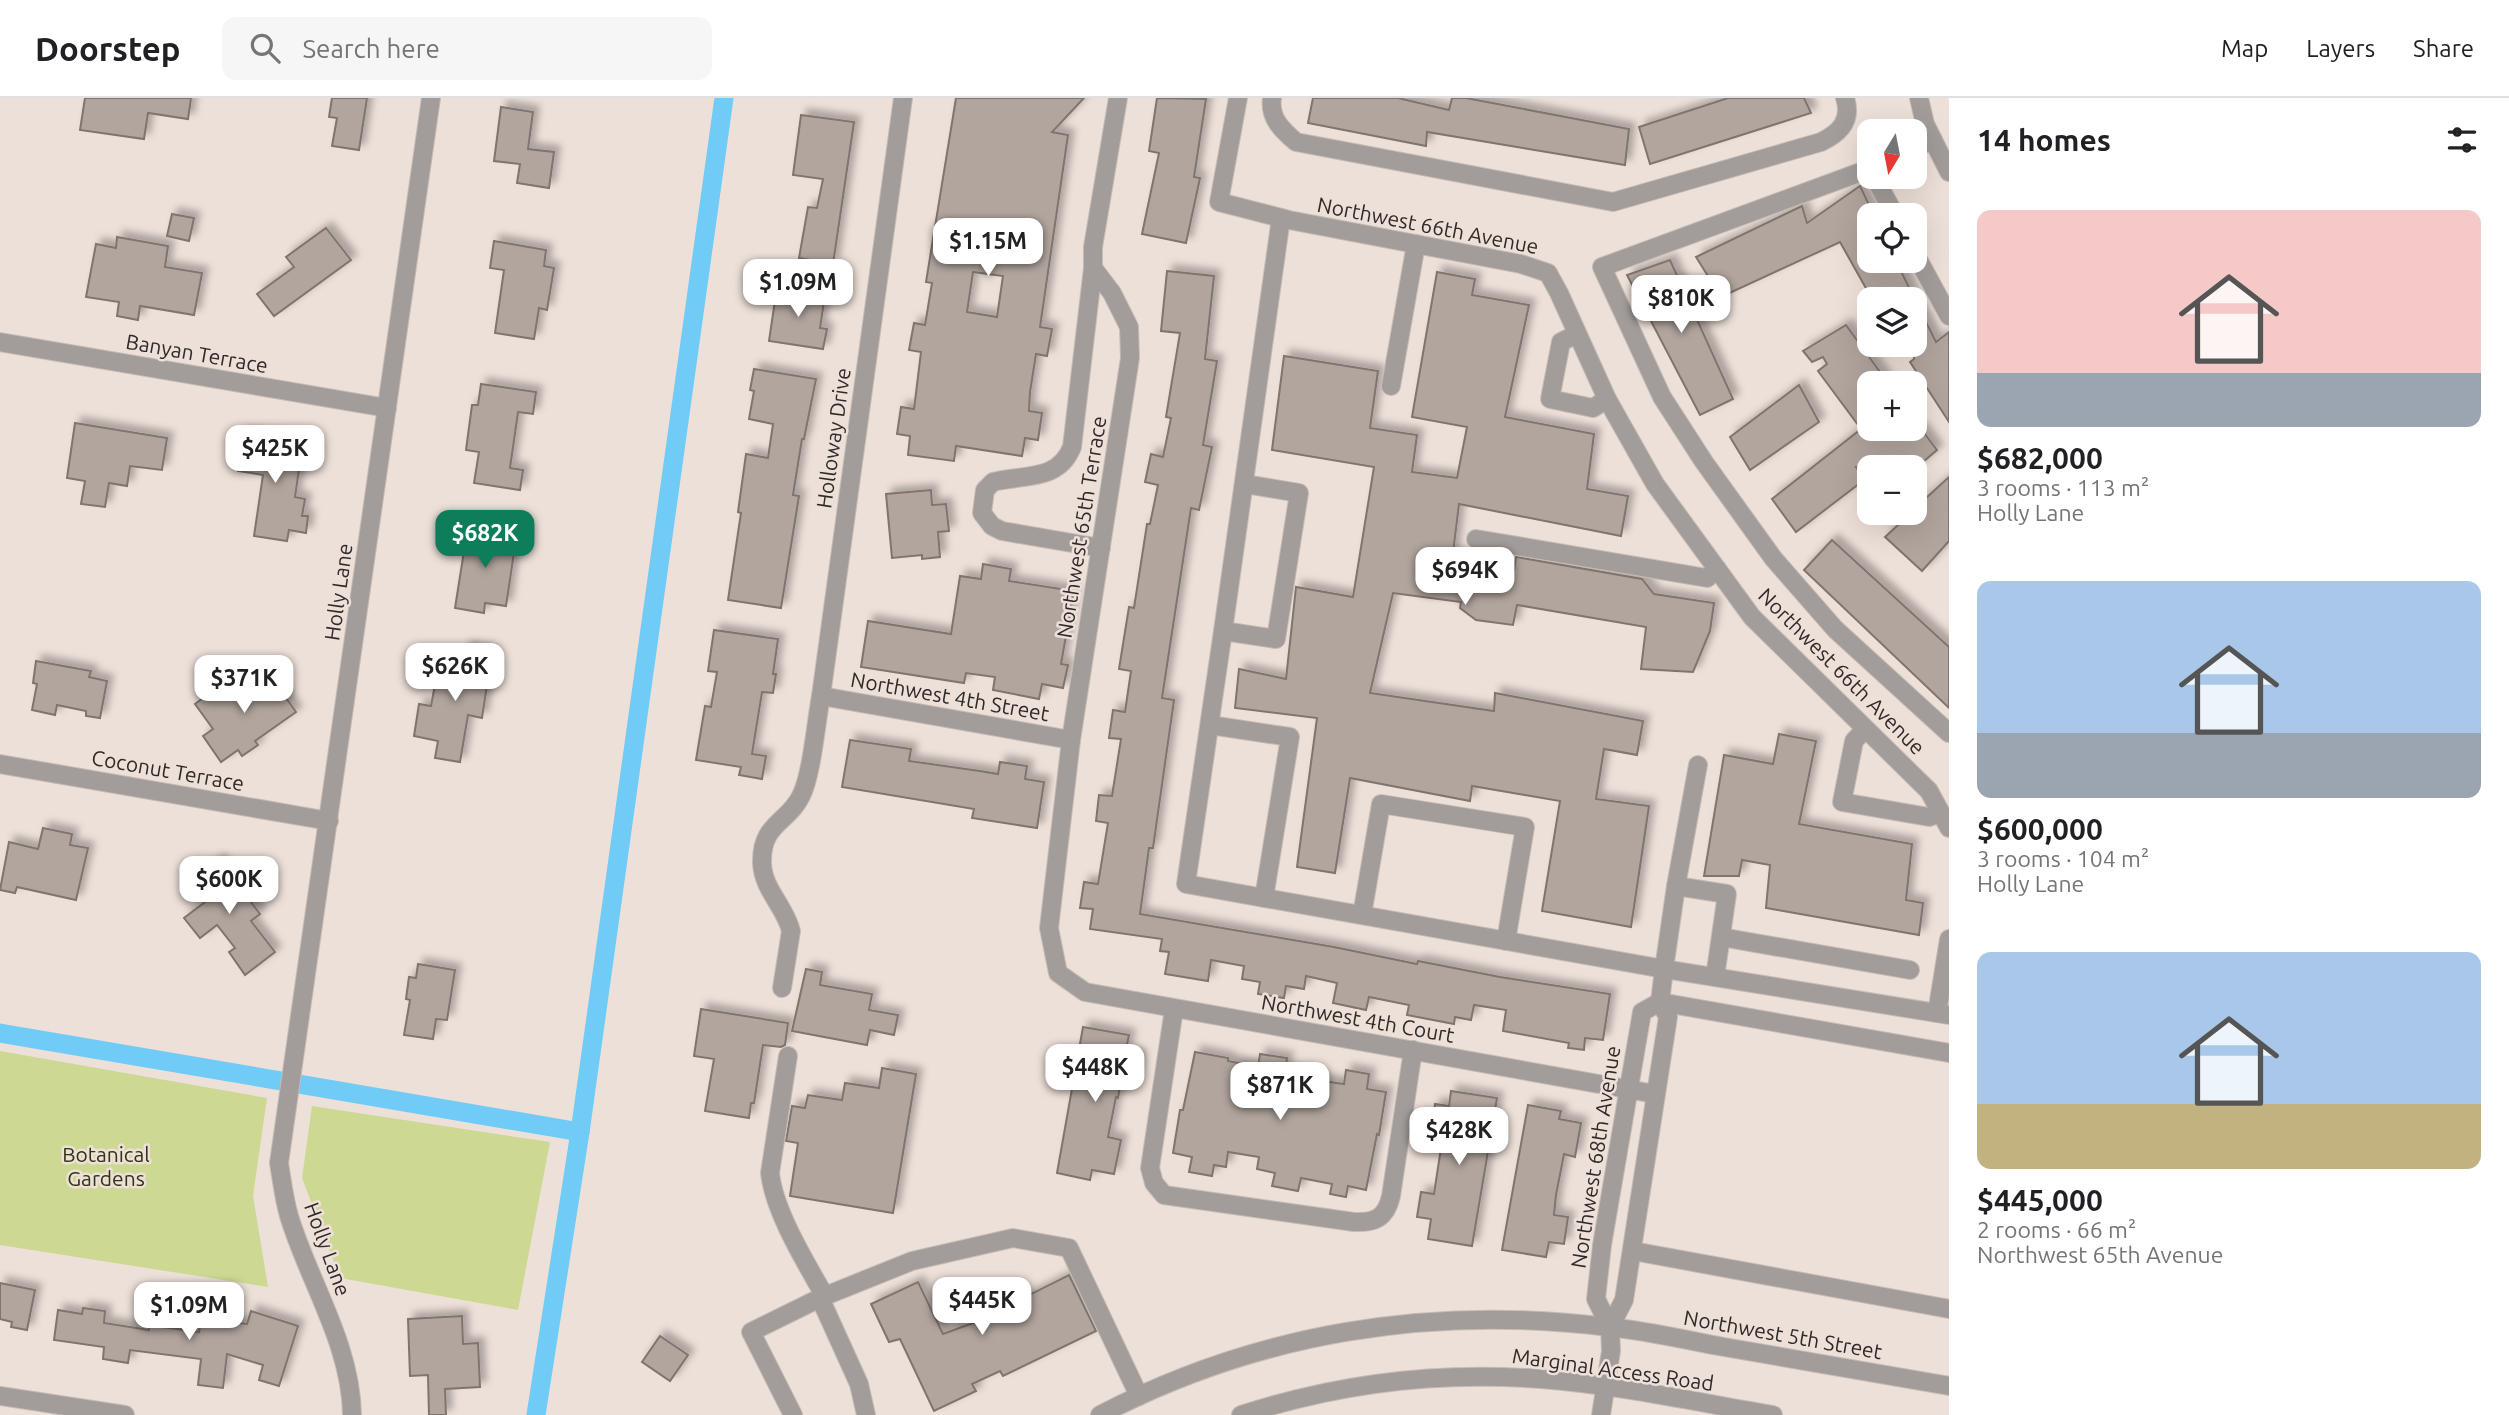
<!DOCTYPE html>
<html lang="en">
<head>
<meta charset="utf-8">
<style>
	:root { --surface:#fff; --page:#f6f6f6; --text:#202124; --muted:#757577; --line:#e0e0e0; --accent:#0e7d59 }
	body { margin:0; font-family:Ubuntu,sans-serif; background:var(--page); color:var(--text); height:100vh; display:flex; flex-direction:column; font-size:26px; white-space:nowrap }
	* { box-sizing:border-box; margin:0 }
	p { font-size:23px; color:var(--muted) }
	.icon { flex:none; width:38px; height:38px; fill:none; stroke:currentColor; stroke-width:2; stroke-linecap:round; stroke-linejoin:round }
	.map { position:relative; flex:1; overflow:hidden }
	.side { display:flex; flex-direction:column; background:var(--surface); width:560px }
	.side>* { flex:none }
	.needle { width:46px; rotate:190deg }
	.controls { position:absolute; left:1857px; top:21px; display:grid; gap:14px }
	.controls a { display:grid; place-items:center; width:70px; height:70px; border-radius:14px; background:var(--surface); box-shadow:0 7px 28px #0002; font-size:35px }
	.price { position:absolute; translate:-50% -60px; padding:0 16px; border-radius:14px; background:#fff; color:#222; font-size:23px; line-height:46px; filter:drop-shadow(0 2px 4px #0008) }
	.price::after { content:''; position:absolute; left:50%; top:42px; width:21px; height:16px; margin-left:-10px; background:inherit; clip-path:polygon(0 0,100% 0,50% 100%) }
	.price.selected { background:var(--accent); color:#fff }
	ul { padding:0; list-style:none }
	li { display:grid; align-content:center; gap:14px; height:371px; padding:0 28px }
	li span { display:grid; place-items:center; height:217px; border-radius:14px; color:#555 }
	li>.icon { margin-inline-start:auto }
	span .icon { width:126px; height:126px; fill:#fffc; stroke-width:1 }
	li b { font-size:30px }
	h2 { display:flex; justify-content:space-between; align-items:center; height:84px; padding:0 28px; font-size:30px }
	header { display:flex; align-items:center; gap:42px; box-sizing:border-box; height:98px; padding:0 35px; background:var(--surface); border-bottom:2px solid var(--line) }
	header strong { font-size:33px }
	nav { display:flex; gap:38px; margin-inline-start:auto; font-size:24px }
	.search { width:490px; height:63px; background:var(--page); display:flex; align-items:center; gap:18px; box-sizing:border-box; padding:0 24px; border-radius:14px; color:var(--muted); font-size:26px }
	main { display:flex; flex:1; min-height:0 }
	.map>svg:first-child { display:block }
</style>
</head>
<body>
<header>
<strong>Doorstep</strong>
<div class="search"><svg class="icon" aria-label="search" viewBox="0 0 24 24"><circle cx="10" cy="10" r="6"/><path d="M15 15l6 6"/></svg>Search here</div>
<nav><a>Map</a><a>Layers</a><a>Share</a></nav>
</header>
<main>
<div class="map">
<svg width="1949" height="1317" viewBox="0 0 1949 1317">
	<defs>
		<filter id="shadow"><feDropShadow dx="6" dy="-6" stdDeviation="3.5" flood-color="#0004"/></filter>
	</defs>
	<rect width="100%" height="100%" fill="#ede0d9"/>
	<g fill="#cdd892">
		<path d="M0 953 267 1000 253 1098 268 1189 0 1147Z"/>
		<path d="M312 1008 550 1044 518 1212 340 1180 302 1080Z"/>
	</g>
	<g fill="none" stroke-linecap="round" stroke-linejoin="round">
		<g stroke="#70cbf7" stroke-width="19">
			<path d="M0 935 580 1034"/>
			<path d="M536 1317 580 1034 724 0"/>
		</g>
	</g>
	<g fill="#b1a59e" stroke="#80756e" stroke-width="2" fill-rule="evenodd" filter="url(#shadow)">
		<path d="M85 0H191L188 21 148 15 144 41 80 32Z"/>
		<path d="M332 0H367L359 52 332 48 337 20 329 19Z"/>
		<path d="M956 0H1084L1052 34 1068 37 1040 229 1052 231 1047 258 1036 256 1030 294 1029 313 1042 315 1038 342 1025 340 1022 358 956 348 954 363 908 357 910 338 897 336 901 309 914 311 921 254 909 252 914 225 925 227 932 185 926 184ZM973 174 1003 178 997 219 967 214Z"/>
		<path d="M1157 0 1206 1 1194 79 1200 80 1186 145 1142 136 1159 55 1149 53Z"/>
		<path d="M1313 0H1398L1449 12 1452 0H1466L1629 31 1625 67 1427 34 1426 48 1308 25Z"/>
		<path d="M1728 0H1804L1811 15 1650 66 1639 29Z"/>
		<path d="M501 9 533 14 528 51 554 54 549 90 517 85 520 66 494 63Z"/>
		<path d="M801 17 854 24 833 166 799 160 808 109 817 110 823 81 793 77Z"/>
		<path d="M1860 88 1874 117H1869V163H1896L1936 244 1949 234V324L1910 264 1914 261V201H1872L1840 144 1721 199 1696 159 1802 108 1807 125Z"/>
		<path d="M172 116 194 120 189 143 167 138Z"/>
		<path d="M326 130 351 162 274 218 257 196 294 169 286 159Z"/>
		<path d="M117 139 168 148 165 169 202 175 194 217 140 208 138 222 117 218 119 204 86 199 96 146 116 150Z"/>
		<path d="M494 143 546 152 544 168 554 170 547 212 539 210 534 241 495 235 504 172 490 170Z"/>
		<path d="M1670 162 1733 301 1700 317 1627 177Z"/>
		<path d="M1167 173 1214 178 1205 261 1217 263 1203 347 1212 349 1199 412 1191 410 1162 600 1174 602 1153 750H1149L1140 816 1334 849 1417 866 1418 863 1500 879 1610 896 1603 942 1585 940 1584 952 1568 950 1569 945 1503 933 1506 912 1474 907 1471 922 1455 919 1454 926 1407 917 1409 907 1369 899 1366 912 1333 905 1337 885 1306 878 1304 891 1286 888 1284 900 1258 896 1260 884 1242 881 1244 868 1211 862 1208 883 1165 876 1169 854 1160 853 1162 841 1090 831 1093 811 1080 810 1084 784 1098 786 1108 725 1096 723 1099 697 1112 698 1121 641 1109 640 1113 612 1125 614 1131 573 1119 571 1129 509 1134 510 1147 426H1150L1158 387 1145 384 1151 356 1163 359 1171 320 1166 319 1180 235 1161 233Z"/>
		<path d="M1437 174 1475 181 1472 197 1529 207 1505 319 1594 336 1587 391 1628 398 1621 438 1459 406 1452 463 1514 472 1516 459 1642 481 1654 496 1714 505 1710 533 1693 574 1641 571 1646 529 1517 507 1513 527 1476 522 1460 510 1461 504 1393 495 1370 595 1494 613 1495 595 1643 623 1637 657 1604 651 1596 701 1649 708 1631 829 1542 813 1560 703 1472 688 1470 703 1350 680 1335 775 1297 769 1317 620 1235 610 1239 571 1286 581 1296 489 1353 499 1374 369 1272 352 1284 258 1378 273 1370 330 1417 337 1412 374 1457 380 1467 329 1412 319Z"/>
		<path d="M777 189 825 197 820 230 827 231 823 251 769 243Z"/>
		<path d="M1846 227 1888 285H1869V331H1921L1937 352 1917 369H1902L1894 360 1882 369H1856L1864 382 1796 434 1772 401 1861 331 1818 273 1827 266 1823 259 1812 264 1803 253Z"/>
		<path d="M754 271 816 281 804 341H802L793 397 799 398 781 510 728 502 741 415 738 414 746 356 768 360 773 326 749 321 754 293 750 292Z"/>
		<path d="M481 286 536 294 533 316 518 314 510 370 523 372 520 392 474 385 479 354 466 352 472 307H478Z"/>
		<path d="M1799 287 1819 324 1750 372 1730 339Z"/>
		<path d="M75 325 167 340 162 372 130 368 127 388 109 385 105 409 81 406 85 383 67 380Z"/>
		<path d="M243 336 303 344 295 399 305 401 302 418H308L306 435 289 432 287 443 254 438 263 377 238 373Z"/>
		<path d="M1949 379V443L1922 473 1885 439 1911 415H1914V411Z"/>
		<path d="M931 392 932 407 946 406 949 433 938 434 940 459 922 461V457L892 460 886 396Z"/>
		<path d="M468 428 506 434 504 446 515 448 506 508 485 505 484 515 455 510Z"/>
		<path d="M1832 442 1949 549V610L1804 472Z"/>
		<path d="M983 466 1011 471 1009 483 1074 493 1061 566 1068 567 1063 590 1042 586 1039 601 993 592 995 579 966 575 964 585 861 569 868 523 951 536 960 478 981 481Z"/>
		<path d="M714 532 778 541 773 576H776L773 595 762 594 752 656 766 658 762 681 739 677 741 669 696 662 705 608 711 609 717 574 708 573Z"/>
		<path d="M465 549 492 554 482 620 468 617 460 664 435 660 438 643 414 638 419 606 431 608 439 565 461 569Z"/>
		<path d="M36 563 91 573 89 579 107 583 100 620 86 618V613L57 607 55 617 32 612 37 586 33 585Z"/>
		<path d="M266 572 296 614 255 643 258 647 242 658 238 652 221 664 203 638 213 631 195 606 220 588 228 600Z"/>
		<path d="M1779 636 1816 643 1799 726 1912 746 1906 802 1923 805 1919 837 1766 810 1770 767 1742 762 1739 778H1704L1724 657 1773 666Z"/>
		<path d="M850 642 911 651 909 663 980 673 998 676 1000 664 1027 668 1025 681 1044 684 1037 730 972 720 974 711 842 689Z"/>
		<path d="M43 730 72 736 70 747 88 750 76 802 17 789 15 795 0 792 9 744 38 751Z"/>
		<path d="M219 762 260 816 251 823 275 854 245 877 229 854 235 850 217 827 200 840 184 820 205 804 189 784Z"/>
		<path d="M418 866 455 872 447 922 436 921 433 941 404 937 410 902 406 901 409 879 416 880Z"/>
		<path d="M806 871 822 874 820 887 872 896 869 912 898 917 894 937 870 932 867 947 792 933Z"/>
		<path d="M701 911 788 925 785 947 781 949 763 947 754 1005H751L749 1020 705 1013 714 961 694 958Z"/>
		<path d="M1083 929 1129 937 1125 956 1139 958 1134 985 1121 982 1118 1000 1116 999 1108 1039 1121 1042 1114 1076 1092 1072 1090 1082 1057 1075Z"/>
		<path d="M1195 954 1228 960V963L1258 969 1260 956 1287 960 1285 974 1303 976 1302 980 1344 986 1346 972 1369 976 1367 991 1386 994 1379 1037 1377 1036 1366 1092 1348 1088 1346 1099 1330 1096 1332 1086 1301 1080 1298 1093 1272 1088 1275 1075 1257 1071 1259 1059 1228 1054 1226 1069 1214 1067 1212 1078 1189 1074 1192 1059 1173 1055 1180 1012H1183Z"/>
		<path d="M882 970 916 976 893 1115 790 1098 798 1045 786 1043 792 1008 805 1010 808 997 842 1002 845 985 879 990Z"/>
		<path d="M1451 993 1497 1000 1472 1148 1428 1141 1431 1121 1417 1119 1421 1094 1434 1096 1443 1037 1431 1035 1435 1006 1449 1008Z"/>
		<path d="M1528 1007 1561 1013 1559 1021 1581 1025 1575 1059 1564 1056 1556 1097 1554 1117 1568 1119 1564 1146 1549 1144 1546 1159 1502 1152Z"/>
		<path d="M1069 1177 1096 1233 1003 1278 1000 1273 972 1286 976 1293 934 1313 900 1241 889 1244 871 1206 918 1184 943 1236 973 1225Z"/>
		<path d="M0 1185 35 1192 27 1232 11 1229 12 1224 0 1221Z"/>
		<path d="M83 1210 105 1213 104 1225 149 1232V1227L199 1234 201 1220 247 1226 251 1213 298 1228 279 1288 259 1282 263 1267 227 1256 223 1290 198 1287 201 1261 130 1252 128 1265 103 1261 104 1249 54 1242 58 1212 82 1216Z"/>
		<path d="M462 1218 463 1246 478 1245 480 1289 445 1291 446 1317H429L428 1277 410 1278 408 1221Z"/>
		<path d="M660 1238 688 1257 670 1283 642 1264Z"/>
	</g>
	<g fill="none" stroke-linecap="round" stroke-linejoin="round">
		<defs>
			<g id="minor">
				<path d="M1118 0 1093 149V170L1112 195 1129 229 1130 260 1071 642 1049 830 1058 875 1085 894 1655 996"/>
				<path d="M1238 0 1219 104 1289 122 1521 166 1548 175 1559 195 1607 301 1655 386 1752 519 1929 693 1949 730"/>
				<path d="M1272 0C1269 20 1282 32 1296 44L1613 104 1821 44C1840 35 1852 22 1845 0"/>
				<path d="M1919 0 1925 26 1949 74"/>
				<path d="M1914 50 1933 42"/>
				<path d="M1869 71 1602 169 1662 299 1704 364 1773 460 1835 531 1949 635"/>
				<path d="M1874 79 1895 117"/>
				<path d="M1914 154 1949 218"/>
				<path d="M1093 170 1072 349C1058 384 1023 376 993 384L985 392 982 415 992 428 1002 433 1101 450"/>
				<path d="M1577 236 1561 244 1550 301 1593 310 1607 301"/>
				<path d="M0 244 387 310"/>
				<path d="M1391 288 1416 146"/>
				<path d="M1245 386 1299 395 1276 541 1223 533 1281 120"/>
				<path d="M1476 441 1707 480 1717 471"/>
				<path d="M1223 533 1186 786 1664 871 1949 917"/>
				<path d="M821 598 1071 642"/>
				<path d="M1210 627 1290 639 1264 800"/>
				<path d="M1865 631 1854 643 1842 704 1929 719 1941 715"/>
				<path d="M0 666 329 723"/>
				<path d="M1676 788 1727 796 1715 879"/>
				<path d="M1362 817 1381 706 1525 729 1506 843"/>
				<path d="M1721 839 1910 872"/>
				<path d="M782 890 791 833C785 808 763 792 762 765 761 725 788 725 801 698 812 676 816 624 821 598L903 0"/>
				<path d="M1660 904 1949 955"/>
				<path d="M1174 911 1150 1070 1154 1085 1164 1097 1354 1124C1375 1125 1386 1120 1391 1098L1413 952"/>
				<path d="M1937 915 1949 841"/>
				<path d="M788 958 770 1075C774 1113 805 1163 824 1197"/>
				<path d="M1633 1153 1949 1211"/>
				<path d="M820 1200 912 1163 1013 1140 1069 1150 1139 1298"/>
				<path d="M1610 1229 1624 1202 1668 919 1660 904 1664 871 1676 788 1698 667"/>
				<path d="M0 1298 125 1317"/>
				<path d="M352 1317C351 1246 309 1184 289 1118 284 1101 282 1083 279 1065L431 0"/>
				<path d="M793 1317 751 1234 820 1200 859 1286 866 1317"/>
				<path d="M1100 1317C1259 1234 1432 1207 1609 1229 1648 1233 1686 1242 1724 1249 1799 1262 1874 1275 1949 1288"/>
				<path d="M1241 1317C1339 1285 1438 1273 1541 1281 1618 1287 1696 1304 1773 1317"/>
				<path d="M1601 1317 1611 1253 1610 1229 1596 1201 1602 1147 1642 914 1660 904"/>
			</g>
		</defs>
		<use href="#minor" stroke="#c7bcb5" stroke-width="20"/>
		<use href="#minor" stroke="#a29d9a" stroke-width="18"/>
	</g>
	<g text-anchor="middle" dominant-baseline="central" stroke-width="5" stroke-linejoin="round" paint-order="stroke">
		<g font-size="21" fill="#2f2a27" stroke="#ede0d9">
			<text transform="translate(1428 127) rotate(11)">Northwest 66th Avenue</text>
			<text transform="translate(197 255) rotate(10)">Banyan Terrace</text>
			<text transform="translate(833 340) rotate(-82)">Holloway Drive</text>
			<text transform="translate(1081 429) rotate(-81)">Northwest 65th Terrace</text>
			<text transform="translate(338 494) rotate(-82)">Holly Lane</text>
			<text transform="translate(1842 573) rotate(45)">Northwest 66th Avenue</text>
			<text transform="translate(950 598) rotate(10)">Northwest 4th Street</text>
			<text transform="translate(168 672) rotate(10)">Coconut Terrace</text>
			<text transform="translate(1358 920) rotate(10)">Northwest 4th Court</text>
			<text transform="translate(1595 1059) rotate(-81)">Northwest 68th Avenue</text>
			<text transform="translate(328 1151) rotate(70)">Holly Lane</text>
			<text transform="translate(1783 1236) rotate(10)">Northwest 5th Street</text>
			<text transform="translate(1613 1271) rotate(8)">Marginal Access Road</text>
		</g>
		<g font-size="21" fill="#303410" stroke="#ede0d9">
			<text x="106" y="1056">Botanical<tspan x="106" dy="24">Gardens</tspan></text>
		</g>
	</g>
</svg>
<div class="controls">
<a><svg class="needle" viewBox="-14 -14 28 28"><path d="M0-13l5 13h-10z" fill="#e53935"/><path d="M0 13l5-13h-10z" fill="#757577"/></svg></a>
<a><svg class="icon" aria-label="locate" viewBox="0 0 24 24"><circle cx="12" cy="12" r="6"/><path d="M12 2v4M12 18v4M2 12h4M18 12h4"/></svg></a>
<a><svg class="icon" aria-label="layers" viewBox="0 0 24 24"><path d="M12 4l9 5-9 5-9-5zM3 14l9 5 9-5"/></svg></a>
<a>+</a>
<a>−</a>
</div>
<b class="price" style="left:988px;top:180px">$1.15M</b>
<b class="price" style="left:798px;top:221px">$1.09M</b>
<b class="price" style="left:1681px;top:237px">$810K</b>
<b class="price" style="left:275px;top:387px">$425K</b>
<b class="price selected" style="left:485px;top:472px">$682K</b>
<b class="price" style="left:1465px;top:509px">$694K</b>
<b class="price" style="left:455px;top:605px">$626K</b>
<b class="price" style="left:244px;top:617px">$371K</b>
<b class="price" style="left:229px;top:818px">$600K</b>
<b class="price" style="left:1095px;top:1006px">$448K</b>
<b class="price" style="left:1280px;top:1024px">$871K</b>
<b class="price" style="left:1459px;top:1069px">$428K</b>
<b class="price" style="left:982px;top:1239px">$445K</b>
<b class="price" style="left:189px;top:1244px">$1.09M</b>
</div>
<section class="side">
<h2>14 homes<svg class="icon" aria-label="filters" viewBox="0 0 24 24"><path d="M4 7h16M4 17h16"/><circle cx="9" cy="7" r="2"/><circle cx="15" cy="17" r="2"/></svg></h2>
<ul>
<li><span style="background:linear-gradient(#f6c9c9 75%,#9aa5b1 0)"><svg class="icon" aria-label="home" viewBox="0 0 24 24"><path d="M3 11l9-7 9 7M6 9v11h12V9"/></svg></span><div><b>$682,000</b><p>3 rooms · 113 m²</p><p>Holly Lane</p></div></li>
<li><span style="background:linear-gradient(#a9c7e8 70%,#9aa5b1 0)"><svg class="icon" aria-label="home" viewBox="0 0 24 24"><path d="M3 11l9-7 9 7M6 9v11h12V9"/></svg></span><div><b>$600,000</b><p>3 rooms · 104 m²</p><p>Holly Lane</p></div></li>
<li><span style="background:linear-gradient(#a9c7e8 70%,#c2b280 0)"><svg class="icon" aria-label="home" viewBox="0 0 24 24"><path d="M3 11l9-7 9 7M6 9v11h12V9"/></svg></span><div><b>$445,000</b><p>2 rooms · 66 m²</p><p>Northwest 65th Avenue</p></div></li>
</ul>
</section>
</main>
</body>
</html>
